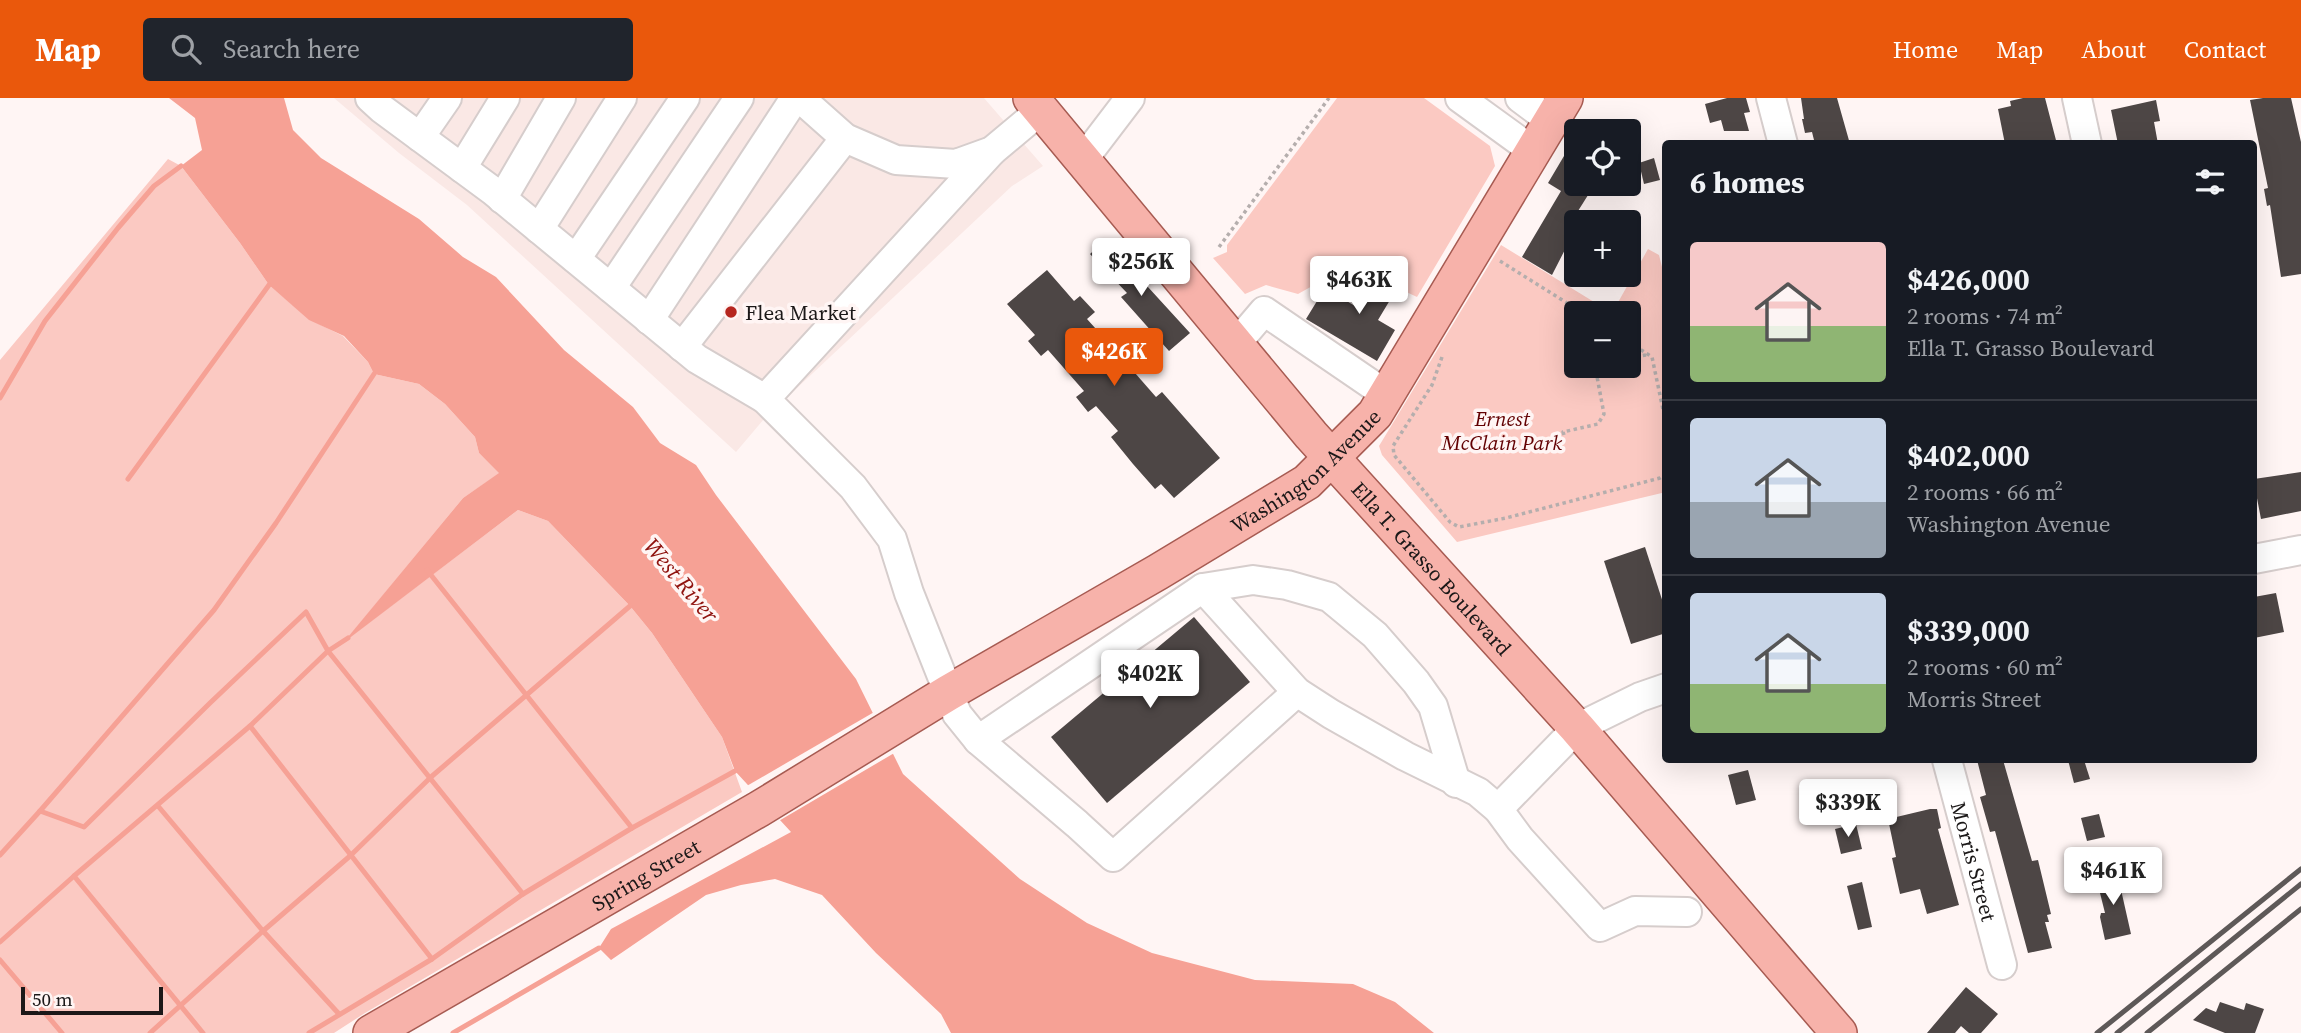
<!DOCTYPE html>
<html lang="en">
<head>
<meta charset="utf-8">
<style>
	:root { --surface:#171b24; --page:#20242c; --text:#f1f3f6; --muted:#9ea1a6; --line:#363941; --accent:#ea580c }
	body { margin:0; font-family:"Source Serif 4",serif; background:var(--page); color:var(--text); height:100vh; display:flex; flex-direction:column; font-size:26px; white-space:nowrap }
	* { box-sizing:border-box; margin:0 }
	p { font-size:23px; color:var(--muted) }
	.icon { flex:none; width:38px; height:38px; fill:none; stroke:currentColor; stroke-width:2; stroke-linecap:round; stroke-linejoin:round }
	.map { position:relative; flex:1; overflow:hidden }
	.panel { position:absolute; left:1662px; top:42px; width:595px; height:623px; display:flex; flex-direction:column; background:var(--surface); border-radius:7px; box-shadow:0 7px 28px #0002 }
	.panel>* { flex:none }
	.buttons { position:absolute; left:1564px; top:21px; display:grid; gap:14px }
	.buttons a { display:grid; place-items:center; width:77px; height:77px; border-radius:7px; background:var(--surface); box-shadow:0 7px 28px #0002; font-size:35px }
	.scale { position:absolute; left:21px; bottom:18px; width:142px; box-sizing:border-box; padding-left:7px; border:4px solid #1b1818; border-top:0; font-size:19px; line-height:24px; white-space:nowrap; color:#1b1818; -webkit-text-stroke:5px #fff5f4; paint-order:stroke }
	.price { position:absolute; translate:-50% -60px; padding:0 16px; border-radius:7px; background:#fff; color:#222; font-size:23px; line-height:46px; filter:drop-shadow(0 2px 4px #0008) }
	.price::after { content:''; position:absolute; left:50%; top:42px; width:21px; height:16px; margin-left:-10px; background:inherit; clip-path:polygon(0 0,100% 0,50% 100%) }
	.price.on { background:var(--accent); color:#fff }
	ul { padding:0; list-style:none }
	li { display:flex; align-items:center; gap:21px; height:175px; padding:0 28px }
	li+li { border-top:2px solid var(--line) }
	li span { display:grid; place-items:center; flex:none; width:196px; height:140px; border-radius:7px; color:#555 }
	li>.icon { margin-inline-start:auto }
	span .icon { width:84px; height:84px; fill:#fffc; stroke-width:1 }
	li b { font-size:30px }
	h2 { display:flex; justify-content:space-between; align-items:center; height:84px; padding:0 28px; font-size:30px }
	header { display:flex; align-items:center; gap:42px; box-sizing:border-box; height:98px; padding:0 35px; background:var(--accent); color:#fff }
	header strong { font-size:33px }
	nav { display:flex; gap:38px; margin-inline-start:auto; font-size:24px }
	.search { width:490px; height:63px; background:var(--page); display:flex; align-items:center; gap:18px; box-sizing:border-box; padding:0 24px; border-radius:7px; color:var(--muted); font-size:26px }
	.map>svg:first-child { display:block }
</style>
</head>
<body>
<header>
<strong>Map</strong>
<div class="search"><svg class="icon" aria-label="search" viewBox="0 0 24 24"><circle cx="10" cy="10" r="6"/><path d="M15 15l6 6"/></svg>Search here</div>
<nav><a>Home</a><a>Map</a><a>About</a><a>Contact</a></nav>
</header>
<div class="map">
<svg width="2301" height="935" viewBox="0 0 2301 935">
	<rect width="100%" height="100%" fill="#fff5f4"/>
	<path fill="#fae8e5" d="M334 0H984L1043 68 1012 88 764 321 736 354 467 107 399 55Z"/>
	<g fill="#fbc9c2" fill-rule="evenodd">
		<path d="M1337 0H1424L1490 48 1495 68 1417 199 1400 191 1407 176 1385 163 1365 194 1323 182 1298 196 1266 187 1245 196 1213 160 1227 154V147Z"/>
		<path d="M168 61 181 68 240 145 269 187 309 221 343 238 368 264 374 276 419 286 445 306 475 339 479 355 500 375 463 400 346 542 518 412 548 423 630 508 652 535 722 639 742 694 365 915 334 935H0V262Z"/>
		<path d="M1501 147 1612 215 1648 151 1659 157 1666 185V394L1457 444 1382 357 1379 348ZM1577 215H1629V268H1577Z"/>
	</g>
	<path fill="#f6a195" d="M169 0H284L293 32 321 60 419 121 463 159 496 179 564 252 633 309 660 345 696 367 716 397 856 581 903 676 1020 781 1087 825 1152 855 1255 882 1353 886 1395 904 1434 935H951L941 916 876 855 822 797 775 781 741 787 706 797 611 862 599 850 611 831 791 734 735 673 722 639 652 535 630 508 548 423 518 412 343 545 463 400 499 375 479 355 475 339 445 306 419 286 374 276 368 264 344 238 309 222 269 187 240 145 181 68 202 52 195 20Z"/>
	<path fill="#fff5f4" d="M876 613 896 654 777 724 745 689Z"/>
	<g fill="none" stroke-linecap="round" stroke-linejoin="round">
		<g stroke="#f6a195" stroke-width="5">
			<path d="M0 300 45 223 118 130 154 88 181 68"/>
			<path d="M128 381 269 187"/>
			<path d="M427 472 632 730"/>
			<path d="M250 628 432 861"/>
			<path d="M158 708 263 833 339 916"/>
			<path d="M40 713 214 512 276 425 374 276"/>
			<path d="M0 757 40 713 84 729 210 605 306 514 328 553 348 540"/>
			<path d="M74 778 203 935"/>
			<path d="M0 844 74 778 250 628 328 553 523 796"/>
			<path d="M0 862 62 935"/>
			<path d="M150 935 263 833 350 758 431 679 630 508"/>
			<path d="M309 935 432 861 523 796 632 730 735 673"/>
			<path d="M453 935 599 850"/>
		</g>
	</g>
	<g fill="#4d4645">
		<path d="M1727 0H1746L1750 14 1744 15 1749 33H1724L1721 22 1710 25 1705 6Z"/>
		<path d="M1801 0H1837L1850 46H1815L1812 34 1805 35 1802 21H1804Z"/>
		<path d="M2023 0H2045L2057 46H2005L1998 11 2011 8 2010 3Z"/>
		<path d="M2263 0H2291L2301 44V176L2281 179 2270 107 2267 108 2264 91 2268 90 2250 2Z"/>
		<path d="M2156 2 2160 23 2154 24 2158 46H2118L2111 12Z"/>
		<path d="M1577 36V86H1595L1578 113 1581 114 1569 134 1573 136 1552 177 1522 159 1561 93 1548 85Z"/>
		<path d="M1654 60 1660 82 1644 86 1639 65Z"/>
		<path d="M1105 142 1190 235 1169 253 1121 199 1127 195 1090 156Z"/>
		<path d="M1386 166 1405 177 1378 222 1395 232 1377 263 1306 221 1325 190 1360 211Z"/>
		<path d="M1047 172 1074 203 1080 198 1095 214 1087 221 1122 260 1129 253 1142 268 1135 275 1156 299 1162 294 1220 360 1174 400 1161 386 1155 391 1133 366 1111 339 1118 333 1096 308 1088 314 1076 299 1084 293 1048 252 1041 258 1028 243 1035 237 1007 206Z"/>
		<path d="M2301 374V413L2261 421 2256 395 2254 396V381Z"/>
		<path d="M1645 449 1666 514V535L1631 546 1604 463Z"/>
		<path d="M2276 495 2284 534 2254 540V499Z"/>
		<path d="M1194 519 1250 584 1107 705 1051 639Z"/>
		<path d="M1977 662H2003L2032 763 2038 762 2051 816 2047 817 2049 824H2045L2052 850 2028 855 1995 733 1990 734 1980 699 1986 697Z"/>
		<path d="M2068 662H2084L2090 681 2074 685Z"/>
		<path d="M1748 672 1756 702 1736 707 1728 677Z"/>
		<path d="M1930 711H1937L1941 730 1938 731 1959 807 1927 816 1920 791 1900 796 1892 760 1896 759 1888 721Z"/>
		<path d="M2099 716 2105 739 2087 743 2081 720Z"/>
		<path d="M1856 726 1862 751 1841 756 1835 731Z"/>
		<path d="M2117 774 2131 836 2105 842 2100 819 2101 815H2105L2096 779Z"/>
		<path d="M1862 784 1872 829 1858 832 1847 788Z"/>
		<path d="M1966 889 1998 916 1981 935H1969L1961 928 1955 935H1927Z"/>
		<path d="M2220 904 2244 912 2246 905 2264 911 2255 935H2225L2193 922 2206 910 2216 914Z"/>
	</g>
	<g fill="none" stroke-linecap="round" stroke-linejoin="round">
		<defs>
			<g id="minor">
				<path d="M370 0 382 11 493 93 697 261 765 301"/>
				<path d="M800 0 845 40 896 62 956 66 992 53 1041 12"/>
				<path d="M1460 0 1533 53"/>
				<path d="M1520 0 1551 23"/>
				<path d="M1771 0 1783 46"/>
				<path d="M2077 0 2087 46"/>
				<path d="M420 39 447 0"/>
				<path d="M992 53 765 301 853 389 892 441 909 495 957 616 978 642 1077 726 1113 759 1297 594"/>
				<path d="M1082 63 1130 0"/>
				<path d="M462 70 505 0"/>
				<path d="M502 101 561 0"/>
				<path d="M539 131 622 0"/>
				<path d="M576 161 685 0"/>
				<path d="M611 190 739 0"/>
				<path d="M649 222 795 0"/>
				<path d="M1235 247 1264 213 1387 297"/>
				<path d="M682 249 845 40"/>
				<path d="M2254 461 2301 452"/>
				<path d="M1203 490 1253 482 1287 487 1329 499 1375 537 1416 584 1433 608 1456 685"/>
				<path d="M978 642 1203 490 1297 594 1331 616 1405 658 1478 694 1498 711 1520 741 1600 829 1635 813 1687 814"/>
				<path id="s1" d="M1947 662 2002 867"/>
				<path d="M1498 711 1577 630 1640 599 1666 590"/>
			</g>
			<g id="major">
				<path id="s2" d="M1031 0 1311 337 1577 630 1839 935"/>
				<path id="s3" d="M371 935 759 711 948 595 1158 474 1307 384 1375 316 1565 0"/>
			</g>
		</defs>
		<use href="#minor" stroke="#d6cdcc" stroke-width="32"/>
		<use href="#major" stroke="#a75b52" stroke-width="38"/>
		<g stroke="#b5aead" stroke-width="3.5" stroke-dasharray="3.5 3.5" stroke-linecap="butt">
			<path d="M1219 149 1329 0"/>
			<path d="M1500 163 1583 215"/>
			<path d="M1629 244 1652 259 1666 326"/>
			<path d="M1442 259 1432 287 1393 348 1394 357 1450 424 1459 429 1506 420 1660 380 1666 376"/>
			<path d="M1629 260 1646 257"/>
			<path d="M1564 337 1563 334 1598 326 1604 316 1595 268"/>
		</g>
		<use href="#minor" stroke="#fff" stroke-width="28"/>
		<use href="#major" stroke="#f7b2aa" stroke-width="35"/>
		<g stroke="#5e5958" stroke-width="5">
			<path d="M2097 935 2301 771"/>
			<path d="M2117 935 2301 786"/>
			<path d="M2147 935 2301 811"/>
		</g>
	</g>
	<circle fill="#b62720" stroke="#fff5f4" stroke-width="2.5" cx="731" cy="214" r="7"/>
	<g text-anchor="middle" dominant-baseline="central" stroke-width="7" stroke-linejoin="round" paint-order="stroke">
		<g font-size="21" fill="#1b1818" stroke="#fff5f4" text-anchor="start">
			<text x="745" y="214">Flea Market</text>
		</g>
		<g font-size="21" font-style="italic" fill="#620002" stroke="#fff5f4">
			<text x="1502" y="320">Ernest<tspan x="1502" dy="24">McClain Park</tspan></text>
		</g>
		<g font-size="21" fill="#1b1818" stroke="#fff5f4">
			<text stroke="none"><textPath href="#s3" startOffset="1092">Washington Avenue</textPath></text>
			<text stroke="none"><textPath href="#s2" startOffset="618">Ella T. Grasso Boulevard</textPath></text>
			<text stroke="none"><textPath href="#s1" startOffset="105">Morris Street</textPath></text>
			<text stroke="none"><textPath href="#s3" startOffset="317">Spring Street</textPath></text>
		</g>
		<g font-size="23" font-style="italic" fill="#8f120e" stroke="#fff5f4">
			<text transform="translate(681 482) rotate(50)">West River</text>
		</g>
	</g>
</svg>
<div class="buttons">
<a><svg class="icon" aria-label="locate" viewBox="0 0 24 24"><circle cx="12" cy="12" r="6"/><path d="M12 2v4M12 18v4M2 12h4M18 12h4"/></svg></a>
<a>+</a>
<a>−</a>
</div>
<div class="scale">50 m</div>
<b class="price" style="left:1141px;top:200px">$256K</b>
<b class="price" style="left:1359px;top:218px">$463K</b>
<b class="price on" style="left:1114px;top:290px">$426K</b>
<b class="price" style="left:1150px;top:612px">$402K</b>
<b class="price" style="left:1848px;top:741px">$339K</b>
<b class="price" style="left:2113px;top:809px">$461K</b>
<section class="panel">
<h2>6 homes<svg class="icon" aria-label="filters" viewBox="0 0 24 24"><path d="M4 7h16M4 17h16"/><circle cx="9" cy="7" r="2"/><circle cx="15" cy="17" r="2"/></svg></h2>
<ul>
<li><span style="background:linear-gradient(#f6c9c9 60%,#8fb573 0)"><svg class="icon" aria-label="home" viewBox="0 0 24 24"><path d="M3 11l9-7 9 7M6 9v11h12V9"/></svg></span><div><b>$426,000</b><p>2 rooms · 74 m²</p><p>Ella T. Grasso Boulevard</p></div></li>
<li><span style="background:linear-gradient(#c9d6e8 60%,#9aa5b1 0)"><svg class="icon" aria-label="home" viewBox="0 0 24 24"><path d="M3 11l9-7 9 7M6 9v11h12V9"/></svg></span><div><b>$402,000</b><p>2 rooms · 66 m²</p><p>Washington Avenue</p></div></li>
<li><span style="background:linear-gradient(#c9d6e8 65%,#8fb573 0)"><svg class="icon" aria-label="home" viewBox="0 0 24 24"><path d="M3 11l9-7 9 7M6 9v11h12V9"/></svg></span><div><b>$339,000</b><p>2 rooms · 60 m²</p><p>Morris Street</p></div></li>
</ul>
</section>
</div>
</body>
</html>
